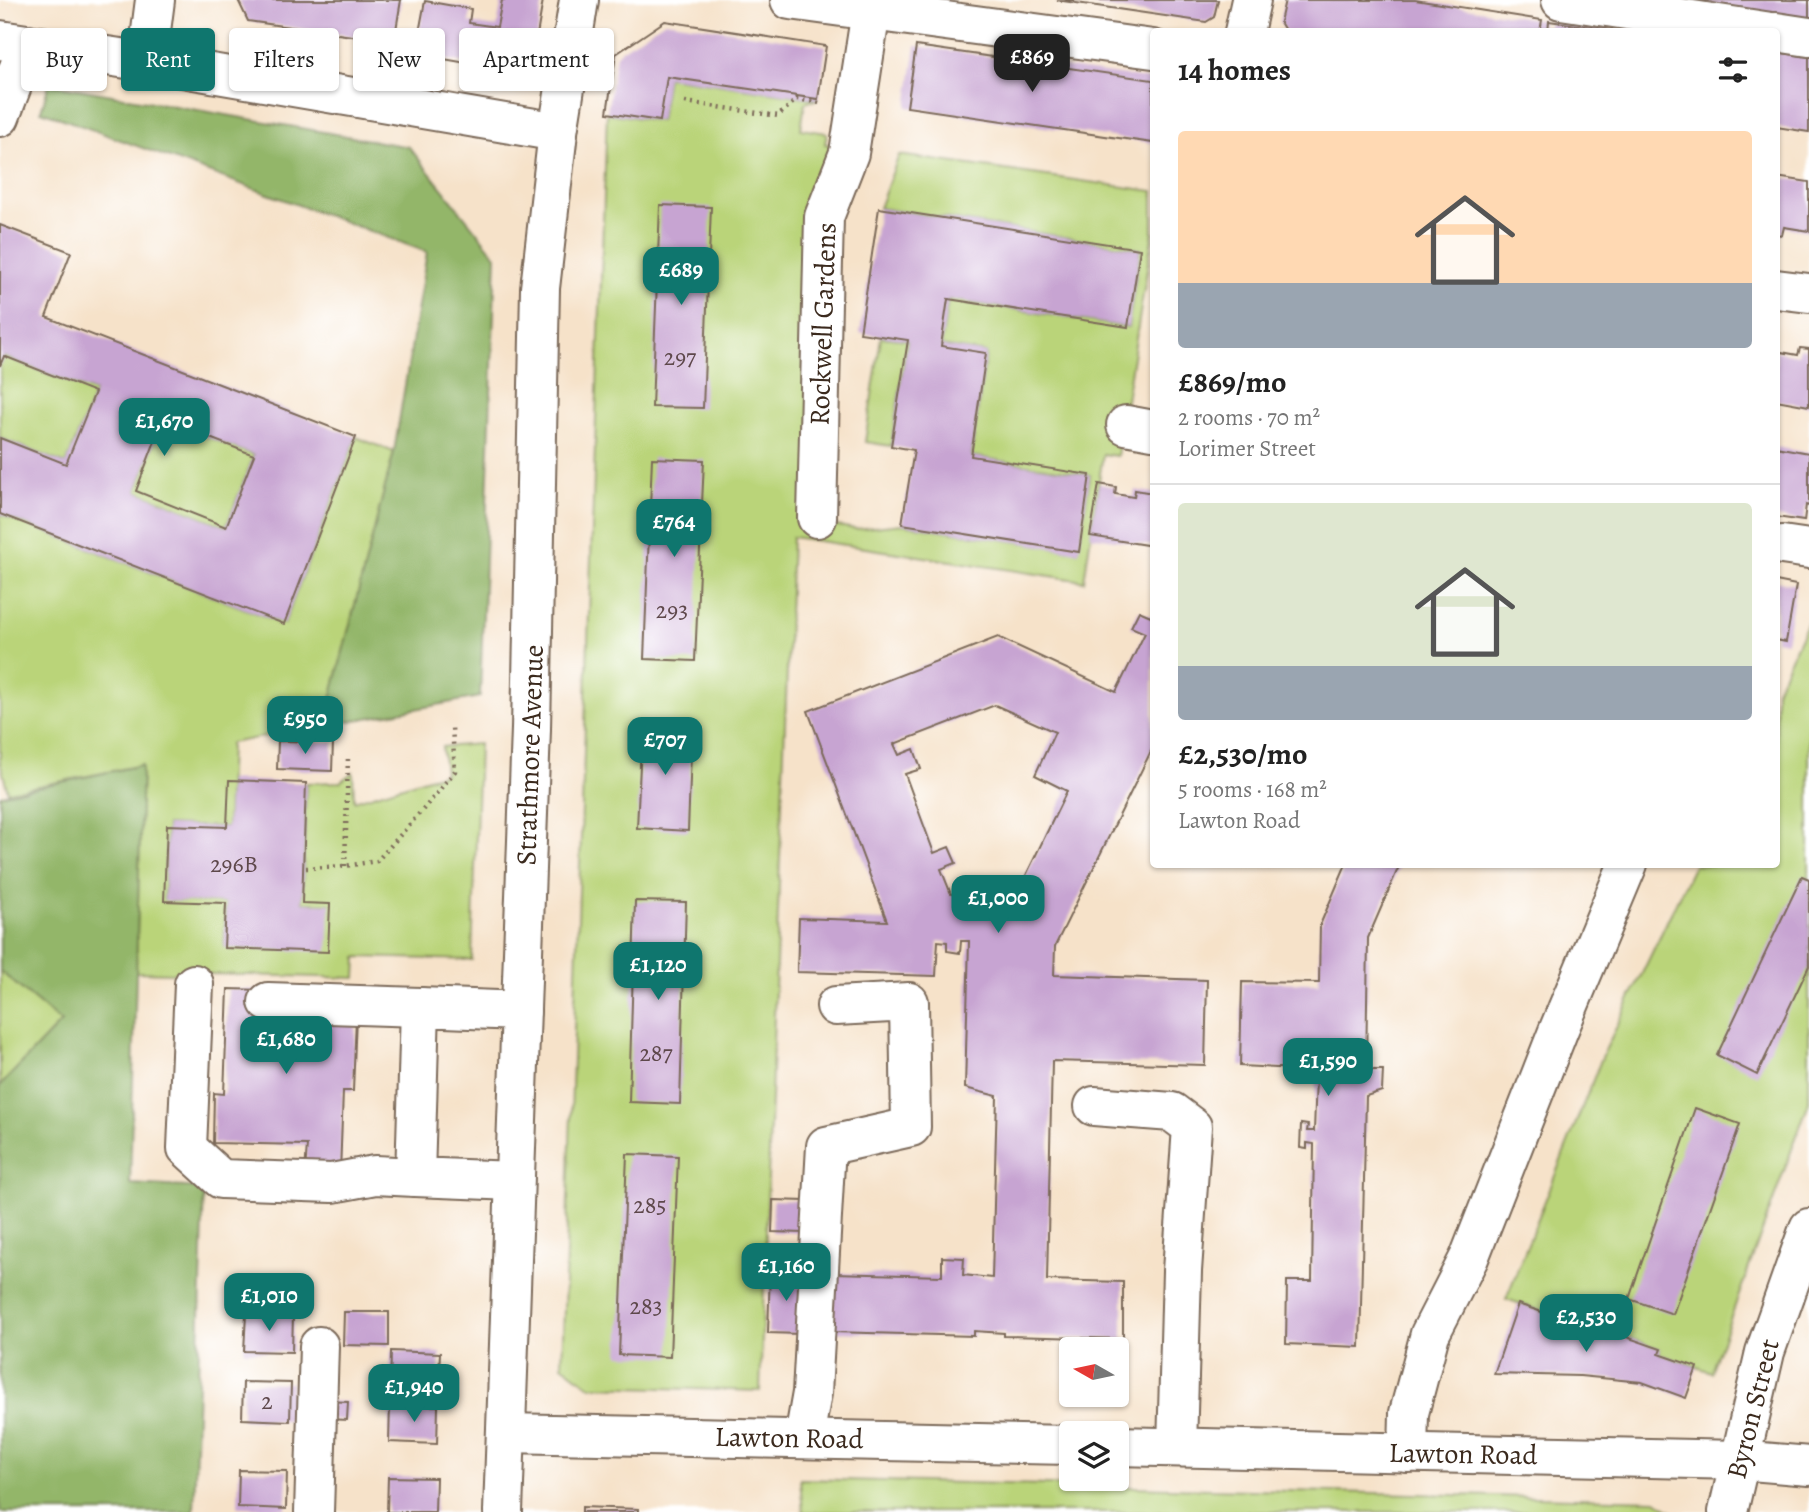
<!DOCTYPE html>
<html lang="en">
<head>
<meta charset="utf-8">
<style>
	:root { --surface:#fff; --page:#f6f6f6; --text:#222; --muted:#767676; --line:#e0e0e0; --accent:#0f766e }
	body { margin:0; font-family:Alegreya,serif; background:var(--page); color:var(--text); height:100vh; display:flex; flex-direction:column; font-size:26px; white-space:nowrap }
	* { box-sizing:border-box; margin:0 }
	p { font-size:23px; color:var(--muted) }
	.icon { flex:none; width:38px; height:38px; fill:none; stroke:currentColor; stroke-width:2; stroke-linecap:round; stroke-linejoin:round }
	.map { position:relative; flex:1; overflow:hidden }
	.details { position:absolute; left:1150px; top:28px; width:630px; height:840px; display:flex; flex-direction:column; background:var(--surface); border-radius:7px; box-shadow:0 2px 5px #0004 }
	.details>* { flex:none }
	.banner { position:absolute; left:21px; top:28px; width:665px; height:63px; display:flex; gap:14px }
	.needle { width:46px; rotate:279deg }
	.controls { position:absolute; left:1059px; top:1337px; display:grid; gap:14px }
	.controls a { display:grid; place-items:center; width:70px; height:70px; border-radius:7px; background:var(--surface); box-shadow:0 2px 5px #0004; font-size:35px }
	.price { position:absolute; translate:-50% -60px; padding:0 16px; border-radius:14px; background:var(--accent); color:#fff; font-size:23px; line-height:46px; filter:drop-shadow(0 2px 4px #0008) }
	.price::after { content:''; position:absolute; left:50%; top:42px; width:21px; height:16px; margin-left:-10px; background:inherit; clip-path:polygon(0 0,100% 0,50% 100%) }
	.price.active { background:#222; color:#fff }
	ul { padding:0; list-style:none }
	li { display:grid; align-content:center; gap:14px; height:371px; padding:0 28px }
	li+li { border-top:2px solid var(--line) }
	li span { display:grid; place-items:center; height:217px; border-radius:7px; color:#555 }
	li>.icon { margin-inline-start:auto }
	span .icon { width:126px; height:126px; fill:#fffc; stroke-width:1 }
	li b { font-size:30px }
	h2 { display:flex; justify-content:space-between; align-items:center; height:84px; padding:0 28px; font-size:30px }
	.tag { padding:0 24px; border-radius:7px; background:var(--surface); box-shadow:0 2px 5px #0004; font-size:24px; line-height:63px }
	.tag.active { background:var(--accent); color:#fff }
	.map>svg:first-child { display:block }
</style>
</head>
<body>
<div class="map">
<svg width="1809" height="1512" viewBox="0 0 1809 1512">
	<rect width="100%" height="100%" fill="#fff"/>
	<filter id="ink" filterUnits="userSpaceOnUse"><feTurbulence type="fractalNoise" baseFrequency=".0143" numOctaves="2"/><feDisplacementMap in="SourceGraphic" scale="14" xChannelSelector="R" yChannelSelector="G"/><feConvolveMatrix kernelMatrix="1 2 1 2 8 2 1 2 1" color-interpolation-filters="sRGB"/></filter>
	<filter id="wash" filterUnits="userSpaceOnUse"><feTurbulence type="fractalNoise" baseFrequency=".00686" numOctaves="4" result="noise"/><feDisplacementMap in="SourceGraphic" scale="28" xChannelSelector="R" yChannelSelector="G"/><feGaussianBlur stdDeviation="1.57" result="paint"/><feColorMatrix in="noise" values="0 0 0 0 0 0 0 0 0 0 0 0 0 0 0 0 0 1.4 0 .05"/><feComposite in="paint" operator="in"/></filter>
	<g filter="url(#wash)">
		<rect width="100%" height="100%" fill="#f6e2c9"/>
		<g fill="#bad479" stroke="#7a7f4c" stroke-width="2">
			<path d="M667 77 818 99 805 103 801 129 827 133 825 144 834 145 805 521 856 529 902 524 1078 551 1090 475 971 456 986 353 941 346 948 299 1128 327 1140 249 879 208 899 155 1153 191V233L1117 456 1103 454 1084 581 792 537 760 1391 590 1386 562 1365 607 113 660 121Z"/>
			<path d="M881 337 908 340 891 446 865 442Z"/>
			<path d="M4 356 95 392 66 464 0 438V366Z"/>
			<path d="M163 420 254 455 226 527 136 491Z"/>
			<path d="M356 437 394 452 324 726 230 743 227 827 167 825 164 900 226 903 224 947 330 904 302 903 306 783 340 782 353 772 354 801 445 773 442 747 479 744 472 960 357 957 356 978 136 972 142 765 8 792 0 762V514L284 624Z"/>
			<path d="M1809 620V1102L1711 1372 1659 1354 1660 1349 1612 1332 1611 1335 1506 1299 1603 1055 1694 865 1776 864V690Z"/>
			<path d="M0 971 61 1022 0 1086Z"/>
			<path d="M800 1479 1656 1500 1673 1512H803Z"/>
		</g>
		<g fill="#93b669" stroke="#677044" stroke-width="2">
			<path d="M49 84 409 147 496 256 480 697 324 726 394 452 427 252 41 111Z"/>
			<path d="M142 765 130 1184 204 1188 194 1512H0V1086L61 1022 0 971V795Z"/>
		</g>
		<g id="blocks">
			<g fill="#c7a4d2" fill-rule="evenodd">
				<path d="M238 0H401L394 42 248 21Z"/>
				<path d="M502 0H543L534 53 512 71 415 54 425 1 471 9 469 23 497 27Z"/>
				<path d="M1056 0H1218L1214 17 1206 22Z"/>
				<path d="M1285 0H1415L1542 20 1540 32H1286L1280 22Z"/>
				<path d="M1689 0H1809V19L1689 2Z"/>
				<path d="M665 21 826 46 818 99 667 77 660 121 607 113 616 54Z"/>
				<path d="M1549 21 1612 30V32H1548Z"/>
				<path d="M916 46 1153 80V143L907 107Z"/>
				<path d="M1776 52 1809 57V132L1776 127Z"/>
				<path d="M1776 177 1809 182V231L1784 227 1782 235 1776 234Z"/>
				<path d="M660 205 711 207 703 408 652 407Z"/>
				<path d="M879 208 1140 249 1128 327 948 299 941 346 986 353 971 456 1090 475 1079 552 902 524 914 450 891 446 908 340 860 333Z"/>
				<path d="M0 225 71 252 46 317 356 437 284 624 0 514V438L66 464 95 392 4 356 0 366ZM163 420 254 455 226 527 136 491Z"/>
				<path d="M1800 348 1809 349V406L1776 400V351L1798 355Z"/>
				<path d="M1776 447 1809 453V506L1806 505 1804 521 1776 517Z"/>
				<path d="M652 458 704 460 695 661 644 659Z"/>
				<path d="M1099 484 1116 487 1115 494 1134 497 1135 490 1153 493V546L1090 536Z"/>
				<path d="M1776 581 1796 585 1786 642 1776 640Z"/>
				<path d="M1139 611 1153 617V747L1055 946 1054 975 1207 980 1205 1065 1052 1061 1047 1280 1123 1282V1339L1004 1336V1333L974 1331V1336L833 1332 834 1273 942 1276V1257L964 1258 963 1275 992 1278 997 1096 965 1088 969 941H961L960 953 947 951V942L938 941 936 976 797 972 799 918 887 921 808 711 998 637 1116 692 1145 633 1131 627ZM995 705 1055 732 1035 775 1067 791 1016 896 951 894 941 869 956 863 949 847 934 853 905 774 921 769 914 749 899 755 894 744Z"/>
				<path d="M642 723 692 726 688 831 637 828Z"/>
				<path d="M278 741 333 742 332 771 277 769Z"/>
				<path d="M229 780 306 783 302 903 330 904 328 952 224 948 226 903 164 901 167 825 227 827Z"/>
				<path d="M1346 864H1400L1368 938 1366 1070H1383L1382 1091 1366 1096 1360 1347 1286 1344 1287 1281H1312L1314 1144 1307 1143V1149L1300 1148 1301 1124 1308 1125 1307 1131H1314L1316 1077 1297 1076V1069L1240 1066 1242 982 1319 983 1320 925Z"/>
				<path d="M1802 876 1809 879V966L1757 1075 1717 1055Z"/>
				<path d="M635 901 686 902 680 1104 629 1102Z"/>
				<path d="M228 989 264 990 356 1017 353 1091H343L340 1173 305 1172 307 1145 213 1143 214 1093 224 1094Z"/>
				<path d="M1695 1108 1740 1124 1673 1314 1629 1299Z"/>
				<path d="M627 1154 678 1156 670 1357 619 1355Z"/>
				<path d="M773 1200 806 1201 805 1233 772 1232Z"/>
				<path d="M770 1271 803 1272 801 1334 768 1333Z"/>
				<path d="M1518 1304 1611 1335 1612 1332 1661 1349 1659 1354 1697 1367 1686 1398 1642 1382 1580 1376 1494 1374Z"/>
				<path d="M344 1312H389V1346L343 1345Z"/>
				<path d="M246 1314 293 1315 292 1352 244 1351Z"/>
				<path d="M391 1351 440 1353 438 1390 390 1389Z"/>
				<path d="M243 1382 291 1383 290 1421 242 1419Z"/>
				<path d="M327 1401 348 1402 347 1420 327 1419Z"/>
				<path d="M390 1405 438 1406 437 1444 389 1442Z"/>
				<path d="M239 1470 287 1471 286 1509 238 1507Z"/>
				<path d="M388 1477 436 1478 435 1512H387Z"/>
				<path d="M582 1507 638 1509V1512H582Z"/>
			</g>
		</g>
	</g>
	<g filter="url(#ink)">
		<use href="#blocks" fill-opacity="0" stroke="#7c6a5a" stroke-width="2"/>
		<g fill="none" stroke-linecap="round" stroke-linejoin="round">
			<defs>
				<g id="minor">
					<path d="M790 0 1153 49"/>
					<path d="M1561 0 1771 32"/>
					<path d="M1244 32 1251 0"/>
					<path d="M1776 32 1809 37"/>
					<path d="M0 40 147 62 558 132"/>
					<path d="M147 62 155 0"/>
					<path d="M0 117 28 44"/>
					<path d="M1776 289 1809 293"/>
					<path d="M1126 425 1153 430"/>
					<path d="M817 518 824 217 849 153 871 11"/>
					<path d="M1782 545 1809 549"/>
					<path d="M194 984 187 1148 221 1179 332 1183 375 1175 415 1177"/>
					<path d="M268 1002 420 1007"/>
					<path d="M1094 1106 1172 1112 1192 1127 1182 1271 1177 1447"/>
					<path d="M514 1181 415 1177 420 1007 521 1011"/>
					<path d="M506 1433 1071 1445"/>
					<path d="M804 1438 812 1393 826 1146 911 1127 909 1002 836 1006"/>
					<path d="M1116 1446 1739 1460 1809 1466"/>
					<path d="M1408 1453 1409 1413 1430 1334 1469 1258 1559 1029 1628 864"/>
					<path d="M314 1512 319 1346"/>
					<path d="M503 1512 531 729 540 288 558 132 579 0"/>
					<path d="M1728 1512 1765 1352 1809 1228"/>
				</g>
			</defs>
			<use href="#minor" stroke="#7c6a5a" stroke-width="42"/>
			<g stroke="#7c6a5a" stroke-width="4.5" stroke-dasharray="2 5" stroke-linecap="butt">
				<path d="M685 102 778 116 797 99 820 103"/>
				<path d="M345 866 348 757"/>
				<path d="M306 868 345 866 377 861 427 805 455 771 452 727"/>
			</g>
			<use href="#minor" stroke="#fff" stroke-width="38"/>
		</g>
	</g>
	<g text-anchor="middle" dominant-baseline="central" stroke-width="5" stroke-linejoin="round" paint-order="stroke">
		<g font-size="24" fill="#5e484b">
			<text x="680" y="357">297</text>
			<text x="672" y="610">293</text>
			<text x="234" y="864">296B</text>
			<text x="656" y="1053">287</text>
			<text x="650" y="1205">285</text>
			<text x="646" y="1306">283</text>
			<text x="267" y="1401">2</text>
		</g>
		<g font-size="28" fill="#3b2a1e" stroke="#fff">
			<text transform="translate(823 324) rotate(-88)">Rockwell Gardens</text>
			<text transform="translate(530 755) rotate(-88)">Strathmore Avenue</text>
			<text transform="translate(1753 1409) rotate(-76)">Byron Street</text>
			<text transform="translate(789 1438) rotate(1)">Lawton Road</text>
			<text transform="translate(1463 1454) rotate(1)">Lawton Road</text>
		</g>
	</g>
</svg>
<div class="controls">
<a><svg class="needle" viewBox="-14 -14 28 28"><path d="M0-13l5 13h-10z" fill="#e53935"/><path d="M0 13l5-13h-10z" fill="#767676"/></svg></a>
<a><svg class="icon" aria-label="layers" viewBox="0 0 24 24"><path d="M12 4l9 5-9 5-9-5zM3 14l9 5 9-5"/></svg></a>
</div>
<b class="price active" style="left:1032px;top:94px">£869</b>
<b class="price" style="left:681px;top:307px">£689</b>
<b class="price" style="left:164px;top:458px">£1,670</b>
<b class="price" style="left:674px;top:559px">£764</b>
<b class="price" style="left:305px;top:756px">£950</b>
<b class="price" style="left:665px;top:777px">£707</b>
<b class="price" style="left:998px;top:935px">£1,000</b>
<b class="price" style="left:658px;top:1002px">£1,120</b>
<b class="price" style="left:286px;top:1076px">£1,680</b>
<b class="price" style="left:1328px;top:1098px">£1,590</b>
<b class="price" style="left:786px;top:1303px">£1,160</b>
<b class="price" style="left:269px;top:1333px">£1,010</b>
<b class="price" style="left:1586px;top:1354px">£2,530</b>
<b class="price" style="left:414px;top:1424px">£1,940</b>
<div class="banner">
<a class="tag">Buy</a>
<a class="tag active">Rent</a>
<a class="tag">Filters</a>
<a class="tag">New</a>
<a class="tag">Apartment</a>
</div>
<section class="details">
<h2>14 homes<svg class="icon" aria-label="filters" viewBox="0 0 24 24"><path d="M4 7h16M4 17h16"/><circle cx="9" cy="7" r="2"/><circle cx="15" cy="17" r="2"/></svg></h2>
<ul>
<li><span style="background:linear-gradient(#ffd9b3 70%,#9aa5b1 0)"><svg class="icon" aria-label="home" viewBox="0 0 24 24"><path d="M3 11l9-7 9 7M6 9v11h12V9"/></svg></span><div><b>£869/mo</b><p>2 rooms · 70 m²</p><p>Lorimer Street</p></div></li>
<li><span style="background:linear-gradient(#dfe7d0 75%,#9aa5b1 0)"><svg class="icon" aria-label="home" viewBox="0 0 24 24"><path d="M3 11l9-7 9 7M6 9v11h12V9"/></svg></span><div><b>£2,530/mo</b><p>5 rooms · 168 m²</p><p>Lawton Road</p></div></li>
</ul>
</section>
</div>
</body>
</html>
